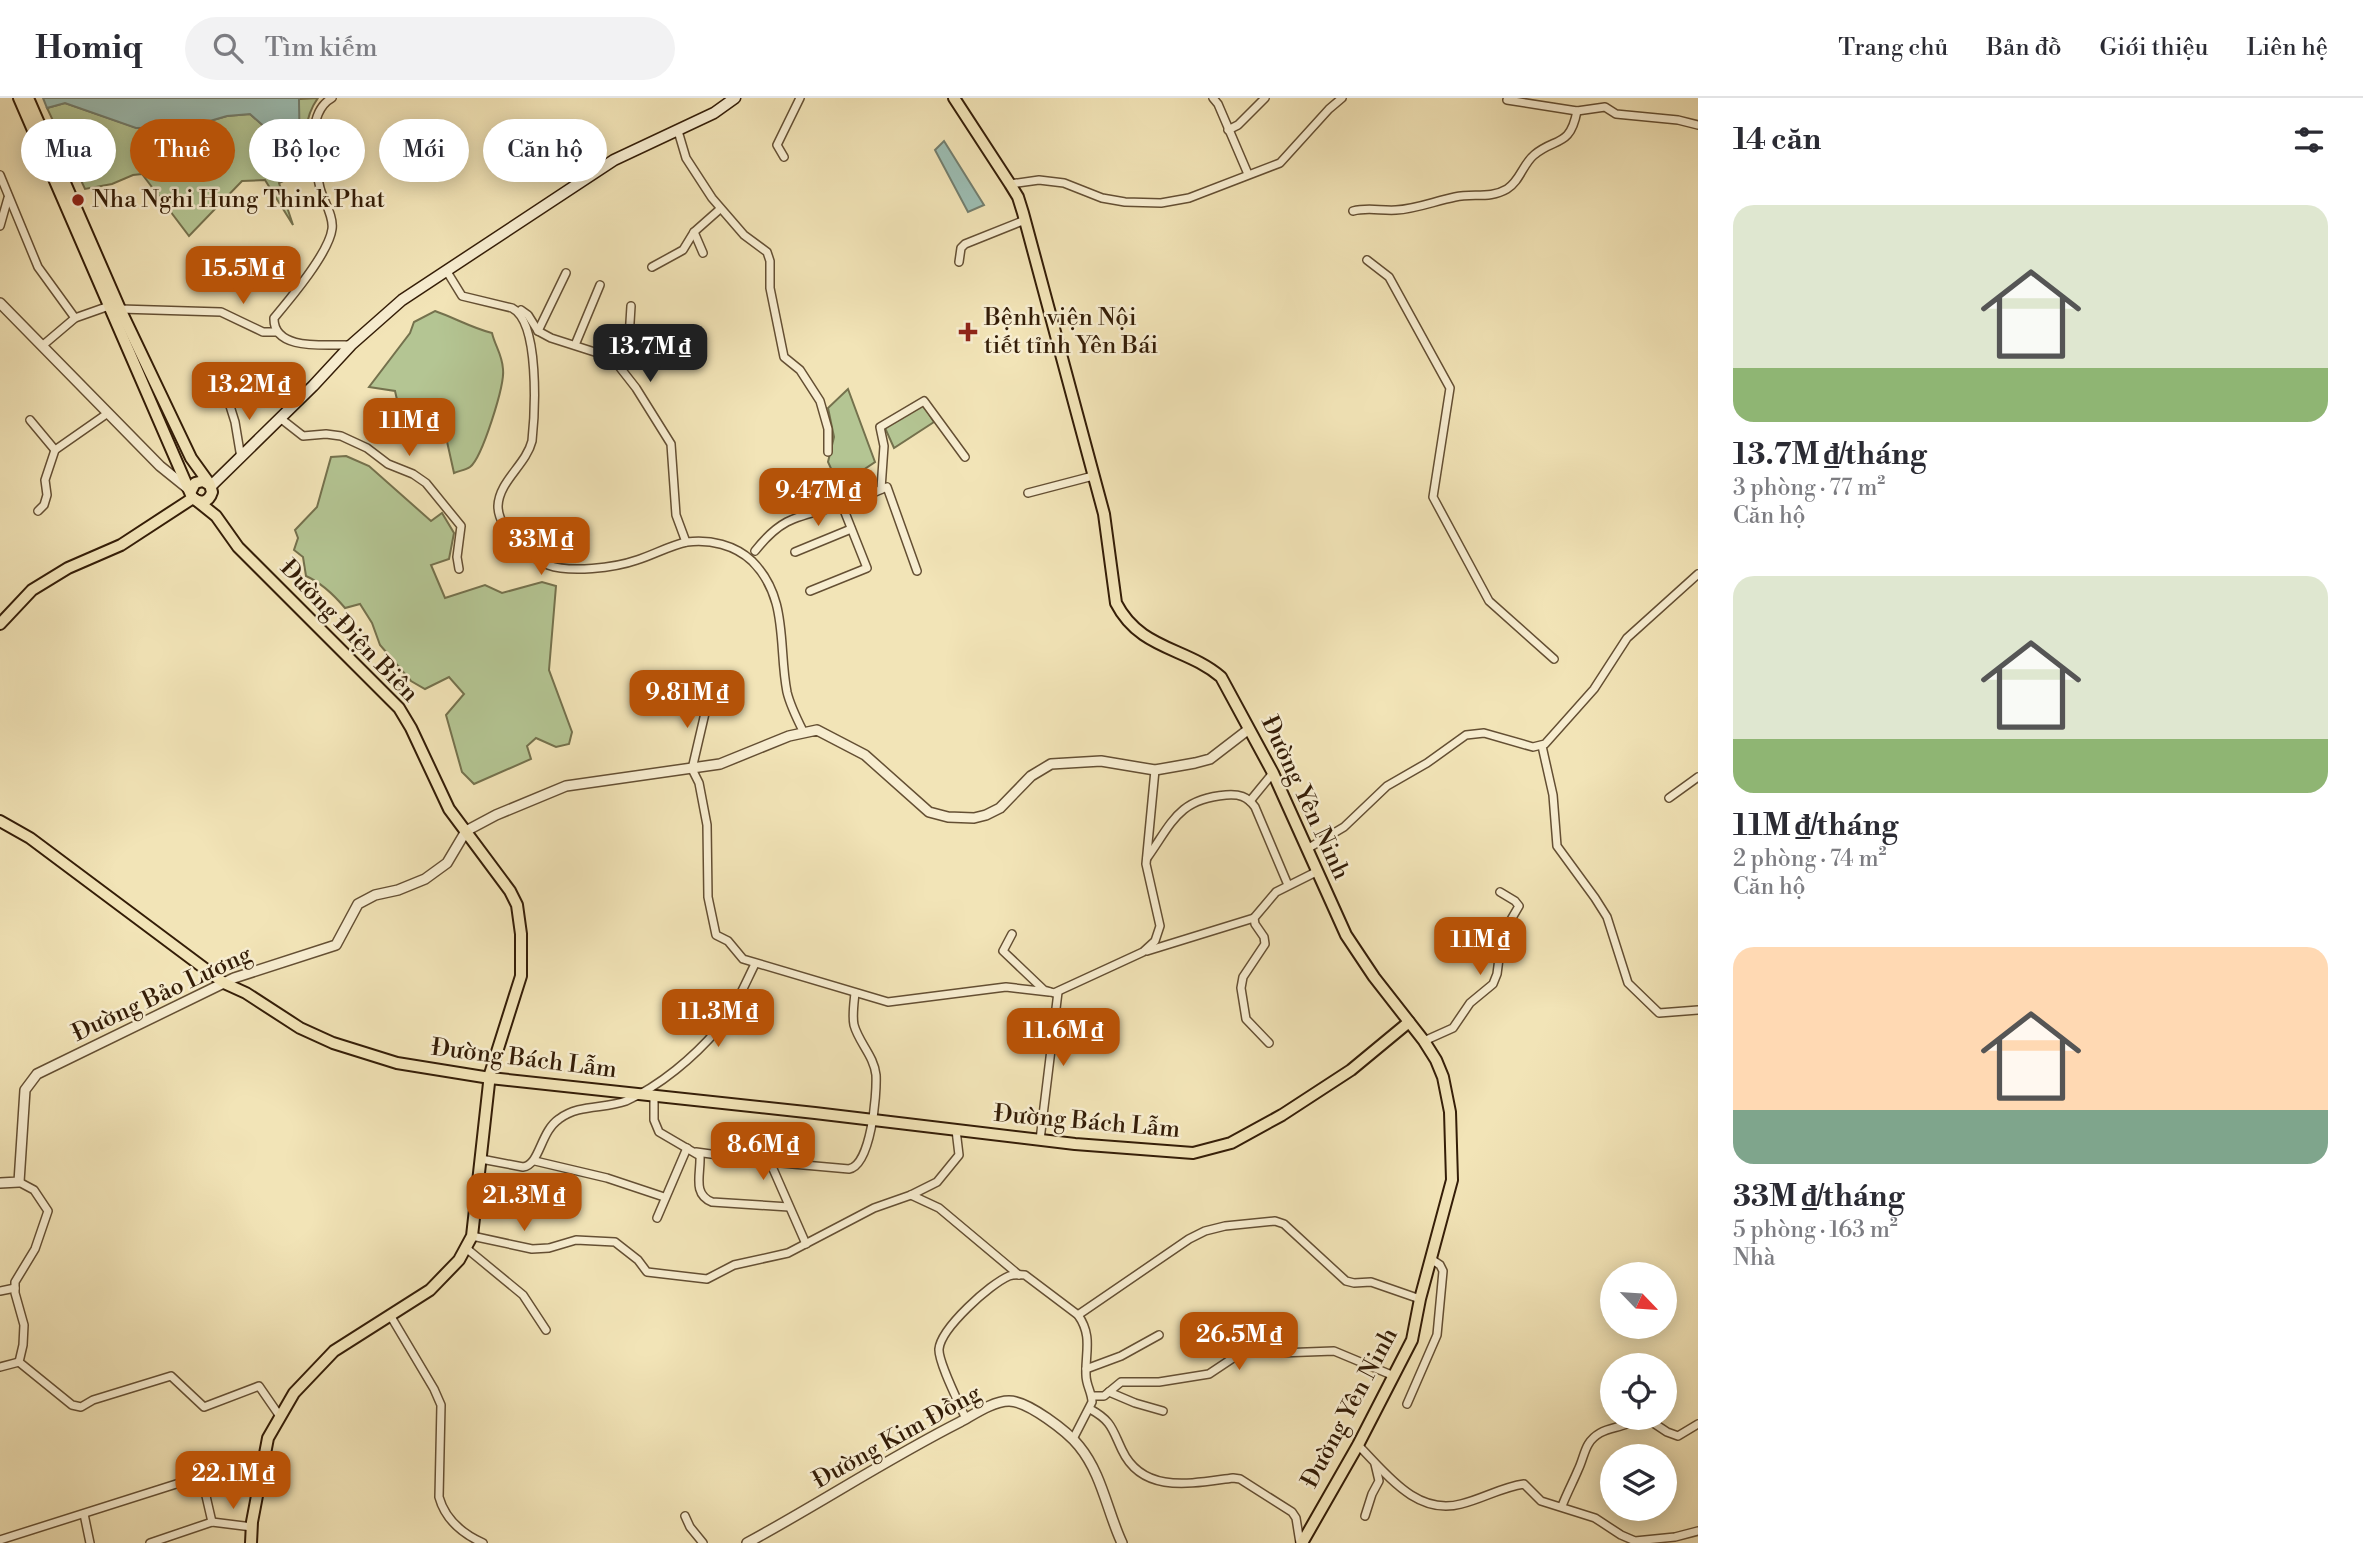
<!DOCTYPE html>
<html lang="vi">
<head>
<meta charset="utf-8">
<style>
	:root { --surface:#fff; --page:#f2f2f3; --text:#2b2b33; --muted:#7c7c81; --line:#e1e1e2; --accent:#b45309 }
	body { margin:0; font-family:"Libre Bodoni",serif; background:var(--page); color:var(--text); height:100vh; display:flex; flex-direction:column; font-size:26px; white-space:nowrap }
	* { box-sizing:border-box; margin:0 }
	p { font-size:23px; color:var(--muted) }
	.icon { flex:none; width:38px; height:38px; fill:none; stroke:currentColor; stroke-width:2; stroke-linecap:round; stroke-linejoin:round }
	.map { position:relative; flex:1; overflow:hidden }
	.side { display:flex; flex-direction:column; background:var(--surface); width:665px }
	.side>* { flex:none }
	.top-card { position:absolute; left:21px; top:21px; width:665px; height:63px; display:flex; gap:14px }
	.needle { width:46px; rotate:115deg }
	.buttons { position:absolute; left:1600px; top:1164px; display:grid; gap:14px }
	.buttons a { display:grid; place-items:center; width:77px; height:77px; border-radius:50%; background:var(--surface); box-shadow:0 4px 18px #0003; font-size:35px }
	.price { position:absolute; translate:-50% -60px; padding:0 16px; border-radius:14px; background:var(--accent); color:#fff; font-size:23px; line-height:46px; filter:drop-shadow(0 2px 4px #0008) }
	.price::after { content:''; position:absolute; left:50%; top:42px; width:21px; height:16px; margin-left:-10px; background:inherit; clip-path:polygon(0 0,100% 0,50% 100%) }
	.price.on { background:#222; color:#fff }
	ul { padding:0; list-style:none }
	li { display:grid; align-content:center; gap:14px; height:371px; padding:0 35px }
	li span { display:grid; place-items:center; height:217px; border-radius:21px; color:#555 }
	li>.icon { margin-inline-start:auto }
	span .icon { width:126px; height:126px; fill:#fffc; stroke-width:1 }
	li b { font-size:30px }
	h2 { display:flex; justify-content:space-between; align-items:center; height:84px; padding:0 35px; font-size:30px }
	.tag { padding:0 24px; border-radius:32px; background:var(--surface); box-shadow:0 4px 18px #0003; font-size:24px; line-height:63px }
	.tag.on { background:var(--accent); color:#fff }
	header { display:flex; align-items:center; gap:42px; box-sizing:border-box; height:98px; padding:0 35px; background:var(--surface); border-bottom:2px solid var(--line) }
	header strong { font-size:33px }
	nav { display:flex; gap:38px; margin-inline-start:auto; font-size:24px }
	.search { width:490px; height:63px; background:var(--page); display:flex; align-items:center; gap:18px; box-sizing:border-box; padding:0 24px; border-radius:38px; color:var(--muted); font-size:26px }
	main { display:flex; flex:1; min-height:0 }
	.map>svg:first-child { display:block }
</style>
</head>
<body>
<header>
<strong>Homiq</strong>
<div class="search"><svg class="icon" aria-label="search" viewBox="0 0 24 24"><circle cx="10" cy="10" r="6"/><path d="M15 15l6 6"/></svg>Tìm kiếm</div>
<nav><a>Trang chủ</a><a>Bản đồ</a><a>Giới thiệu</a><a>Liên hệ</a></nav>
</header>
<main>
<div class="map">
<svg width="1698" height="1445" viewBox="0 0 1698 1445">
	<rect width="100%" height="100%" fill="#f2e4b7"/>
	<filter id="stains"><feTurbulence type="fractalNoise" baseFrequency=".00286" numOctaves="4"/><feColorMatrix values="0 0 0 0 .2 0 0 0 0 .09 0 0 0 0 .02 0 0 0 .5 -.17"/></filter>
	<radialGradient id="worn" r=".72"><stop offset=".6" stop-color="#630" stop-opacity="0"/><stop offset="1" stop-color="#630" stop-opacity=".3"/></radialGradient>
	<g fill="#b4c593" stroke="#74714d" stroke-width="2">
		<path d="M318 0C302 22 305 46 307 72L279 85 293 127 265 82 242 83 189 138 142 76 133 77 112 86 85 91 47 10 65 5 137 30 189 29 227 18 250 16 267 31 270 53 299 1Z"/>
		<path d="M435 213C455 220 472 230 492 235 495 248 502 256 503 271 505 287 482 360 470 369 466 372 458 373 454 375L446 339 401 319 395 293 369 289 410 235 414 224Z"/>
		<path d="M848 291 875 364 839 388 828 364 834 339 828 310Z"/>
		<path d="M923 306 934 324 894 350 885 330Z"/>
		<path d="M346 358 369 368 431 423 442 415 454 435 449 461 431 467 445 500 485 487 502 495 542 484 556 488 549 572 572 634 569 646 556 649 536 640 527 648 531 661 474 686 462 674 446 617 464 596 449 579 425 591 411 583 380 547 372 525 360 506 345 510C334 497 322 485 306 478L303 459 294 452 298 440 295 432 317 409 331 359Z"/>
	</g>
	<g fill="#9cbeb4" stroke="#727e6f" stroke-width="2">
		<path d="M43 0H299C299 35 304 37 274 56L270 53 267 31 250 16 227 18 189 29 136 30 65 5 47 10Z"/>
		<path d="M944 43 984 107 968 114 935 52Z"/>
	</g>
	<g fill="none" stroke-linecap="round" stroke-linejoin="round">
		<defs>
			<g id="minor">
				<path d="M332 0C305 15 314 65 320 90 323 102 334 118 332 131 329 155 290 201 274 220 273 254 328 246 351 247"/>
				<path d="M1213 0 1218 6 1248 76"/>
				<path d="M1507 2 1577 13 1605 9 1616 16 1678 22 1698 27"/>
				<path d="M1228 32 1238 27 1265 0"/>
				<path d="M678 33 686 60 712 100 744 137 767 154 770 163V190L784 259 800 272 820 303 828 331V354"/>
				<path d="M784 59 777 47 800 0"/>
				<path d="M0 77 38 169 75 220"/>
				<path d="M1010 86 1039 82 1064 85 1102 100 1125 104 1161 105 1189 100 1280 65 1329 11 1342 0"/>
				<path d="M1353 113C1368 109 1381 113 1396 112 1416 111 1435 103 1455 99 1473 95 1490 101 1507 91 1520 83 1523 66 1534 57 1555 39 1570 50 1577 13"/>
				<path d="M0 128 8 100"/>
				<path d="M694 134 703 155"/>
				<path d="M1367 162 1389 179 1450 290 1433 399 1489 503 1554 561"/>
				<path d="M959 164 961 150 965 146 1025 122"/>
				<path d="M652 169 683 152 694 134 720 111"/>
				<path d="M446 172 462 198 512 210C540 224 535 315 532 343 526 367 499 383 498 408 498 423 509 435 518 445 526 454 536 463 548 467 570 475 614 470 637 462 653 457 671 447 687 444 710 441 735 447 752 463 789 500 778 548 787 594 790 607 797 621 803 633"/>
				<path d="M120 211 221 214 263 234H277"/>
				<path d="M521 212 528 217 538 233 551 240 604 257 618 267 636 290 671 346 676 417 686 444"/>
				<path d="M538 233 566 175"/>
				<path d="M575 247 600 187"/>
				<path d="M42 248 75 220 109 208"/>
				<path d="M618 267 628 257 631 208"/>
				<path d="M240 287 230 308 235 324 241 360"/>
				<path d="M280 320 303 338 326 336 341 338 367 350 388 366 413 376 426 385 461 428 457 459 459 471"/>
				<path d="M30 322 55 352"/>
				<path d="M881 391 884 348 880 329 924 303 965 359"/>
				<path d="M1028 395 1093 378"/>
				<path d="M38 413 44 407 47 397 45 382 55 352 108 315"/>
				<path d="M755 453C781 420 796 419 835 409 853 405 870 396 887 389L917 473"/>
				<path d="M795 454 851 431"/>
				<path d="M810 493 867 470 842 407"/>
				<path d="M709 598 692 671 699 685 707 727 708 799 716 837 728 843 743 861 888 904 1006 889 1049 894"/>
				<path d="M1542 648 1553 697 1557 748 1595 800 1607 819 1628 885 1659 915 1698 912"/>
				<path d="M1669 700 1698 679"/>
				<path d="M1250 703 1273 675"/>
				<path d="M1307 751 1344 729 1387 688 1427 665 1466 637 1484 635 1533 649 1545 646 1594 591 1627 540 1698 476"/>
				<path d="M1147 760C1172 725 1178 701 1226 697 1239 696 1247 698 1255 709L1288 787"/>
				<path d="M1012 836 1003 853 1044 892 1054 895 1143 854 1155 843 1160 828 1146 766 1155 672"/>
				<path d="M1147 853 1254 820"/>
				<path d="M1424 943 1453 930 1470 905 1493 886 1497 876 1502 837 1519 808 1515 803 1500 794"/>
				<path d="M1269 945 1246 921 1241 890 1243 879 1265 846 1264 839 1255 826 1254 820 1276 794 1316 774"/>
				<path d="M654 998V1022L659 1034 700 1058C701 1076 692 1096 712 1104L789 1109"/>
				<path d="M1040 1042 1058 894"/>
				<path d="M696 1054 770 1064 806 1146"/>
				<path d="M481 1061 523 1069C540 1067 540 1034 559 1021 579 1006 604 1011 626 1003 660 988 694 959 718 931 734 913 744 888 755 866"/>
				<path d="M535 1063 607 1080 664 1099"/>
				<path d="M770 1064 849 1071C871 1067 877 997 876 977 874 958 859 945 854 927 852 918 854 905 855 895"/>
				<path d="M19 1084 34 1092 48 1113 35 1151 15 1184V1195L24 1227 23 1247 19 1264 72 1307 81 1309 93 1302 171 1278 204 1309 259 1288 279 1317"/>
				<path d="M911 1097 939 1110 1019 1177"/>
				<path d="M657 1120 687 1050"/>
				<path d="M472 1138 532 1151 549 1150 576 1142 615 1144 638 1162 647 1174 707 1181 734 1167 788 1155 874 1110 911 1097 937 1084 959 1057 956 1032"/>
				<path d="M466 1150 523 1197 546 1232"/>
				<path d="M0 1193 15 1190"/>
				<path d="M390 1217 434 1291 441 1307 439 1399C445 1421 463 1436 483 1445"/>
				<path d="M1078 1217 1189 1141 1205 1133 1225 1128 1275 1123 1284 1126 1346 1183 1354 1185 1371 1184 1420 1201"/>
				<path d="M0 1269 19 1264"/>
				<path d="M1086 1271 1121 1258 1159 1237"/>
				<path d="M1109 1294 1135 1305 1163 1313"/>
				<path d="M1092 1298H1104L1121 1284H1159L1209 1276 1245 1252 1253 1250 1280 1255 1334 1253 1394 1278"/>
				<path d="M1407 1306 1437 1237 1443 1173 1440 1167 1431 1161"/>
				<path d="M1090 1311C1112 1323 1112 1331 1122 1352 1143 1397 1193 1385 1233 1380L1240 1381 1292 1414 1296 1420 1300 1445"/>
				<path d="M1646 1320 1667 1334 1678 1338 1698 1326"/>
				<path d="M966 1321C960 1307 938 1264 939 1251 941 1230 990 1186 1009 1178 1014 1176 1019 1177 1025 1177L1078 1217C1093 1238 1085 1255 1086 1277 1086 1287 1092 1295 1092 1304L1073 1341"/>
				<path d="M1358 1347C1386 1375 1416 1418 1461 1406 1482 1401 1502 1389 1524 1386L1541 1403 1595 1420 1621 1437 1635 1443 1675 1439 1698 1433"/>
				<path d="M1562 1408C1567 1395 1573 1384 1578 1372 1585 1358 1584 1344 1600 1335 1613 1328 1625 1330 1636 1320"/>
				<path d="M84 1416 90 1445"/>
				<path d="M685 1418 690 1429 703 1445"/>
				<path d="M1365 1418 1372 1396 1379 1383 1375 1366"/>
				<path d="M0 1442 192 1381 203 1385 212 1424"/>
				<path d="M150 1445 212 1424 252 1429"/>
			</g>
			<g id="tertiary">
				<path d="M0 205 160 368 191 393"/>
				<path d="M0 1085 19 1084 25 992 37 976 234 880 336 847 358 806 375 797 398 792 425 781 447 765 466 733 496 717 566 688 720 666 789 638 817 632 865 657 929 714 948 719 974 720 986 717 1000 710 1031 678 1051 666 1101 663 1155 672 1195 665 1210 661 1249 631"/>
				<path d="M747 1445C819 1406 887 1361 960 1324 973 1317 993 1303 1009 1303 1028 1303 1068 1334 1079 1348 1102 1376 1107 1413 1122 1445"/>
			</g>
			<path id="secondary" d="M211 388 313 288 351 247 402 202 614 62 714 15 735 0"/>
			<g id="primary">
				<path d="M19 0 192 399C200 407 209 404 212 394L210 387 203 383 195 385 191 393"/>
				<path d="M28 0 120 211 191 360 209 385"/>
				<path d="M954 0 1010 86 1018 99 1023 115 1104 416 1116 505C1140 552 1186 549 1221 579L1273 675 1346 837 1374 879 1424 943 1436 962 1443 979 1450 1014 1452 1082 1420 1201 1412 1242 1358 1347 1302 1445"/>
				<path d="M196 402 216 418 238 449 399 610 411 630 449 711 510 793 517 807 521 836V878L490 976 472 1138 459 1162 430 1192 334 1253 294 1295 268 1340 252 1424 251 1445"/>
				<path d="M0 526 32 492 68 470 121 447 193 400"/>
				<path d="M0 723 30 740 224 885 246 895 300 930 333 945 397 965 490 980 815 1015 1075 1046 1193 1055 1231 1045 1282 1017 1351 972 1409 924"/>
			</g>
		</defs>
		<use href="#minor" stroke="#644f33" stroke-width="10"/>
		<use href="#tertiary" stroke="#644f33" stroke-width="12"/>
		<use href="#secondary" stroke="#341d07" stroke-width="13"/>
		<use href="#primary" stroke="#341d07" stroke-width="14"/>
		<use href="#minor" stroke="#f7edd0" stroke-width="7"/>
		<use href="#tertiary" stroke="#f7edd0" stroke-width="9"/>
		<use href="#secondary" stroke="#f7edd0" stroke-width="10"/>
		<use href="#primary" stroke="#f2e4b7" stroke-width="10"/>
	</g>
	<g fill="#8f2418" stroke="#f7edd0" stroke-width="2.5">
		<circle cx="78" cy="102" r="7"/>
		<path d="M964.5 223.5h7v7h7v7h-7v7h-7v-7h-7v-7h7z"/>
	</g>
	<g text-anchor="middle" dominant-baseline="central" stroke-width="5" stroke-linejoin="round" paint-order="stroke">
		<g font-size="24" fill="#341d07" stroke="#f7edd0" text-anchor="start">
			<text x="92" y="102">Nha Nghi Hung Think Phat</text>
			<text x="984" y="220">Bệnh viện Nội<tspan x="984" dy="28">tiết tỉnh Yên Bái</tspan></text>
		</g>
		<g font-size="24" fill="#341d07" stroke="#f7edd0">
			<text transform="translate(349 533) rotate(46)">Đường Điện Biên</text>
			<text transform="translate(1305 700) rotate(65)">Đường Yên Ninh</text>
			<text transform="translate(162 896) rotate(-25)">Đường Bảo Lương</text>
			<text transform="translate(524 961) rotate(7)">Đường Bách Lẫm</text>
			<text transform="translate(1087 1024) rotate(5)">Đường Bách Lẫm</text>
			<text transform="translate(1350 1310) rotate(-62)">Đường Yên Ninh</text>
			<text transform="translate(897 1339) rotate(-29)">Đường Kim Đồng</text>
		</g>
	</g>
	<rect width="100%" height="100%" filter="url(#stains)"/>
	<rect width="100%" height="100%" fill="url(#worn)"/>
</svg>
<div class="buttons">
<a><svg class="needle" viewBox="-14 -14 28 28"><path d="M0-13l5 13h-10z" fill="#e53935"/><path d="M0 13l5-13h-10z" fill="#7c7c81"/></svg></a>
<a><svg class="icon" aria-label="locate" viewBox="0 0 24 24"><circle cx="12" cy="12" r="6"/><path d="M12 2v4M12 18v4M2 12h4M18 12h4"/></svg></a>
<a><svg class="icon" aria-label="layers" viewBox="0 0 24 24"><path d="M12 4l9 5-9 5-9-5zM3 14l9 5 9-5"/></svg></a>
</div>
<b class="price" style="left:243px;top:208px">15.5M ₫</b>
<b class="price on" style="left:650px;top:286px">13.7M ₫</b>
<b class="price" style="left:249px;top:324px">13.2M ₫</b>
<b class="price" style="left:409px;top:360px">11M ₫</b>
<b class="price" style="left:818px;top:430px">9.47M ₫</b>
<b class="price" style="left:541px;top:479px">33M ₫</b>
<b class="price" style="left:687px;top:632px">9.81M ₫</b>
<b class="price" style="left:1480px;top:879px">11M ₫</b>
<b class="price" style="left:718px;top:951px">11.3M ₫</b>
<b class="price" style="left:1063px;top:970px">11.6M ₫</b>
<b class="price" style="left:763px;top:1084px">8.6M ₫</b>
<b class="price" style="left:524px;top:1135px">21.3M ₫</b>
<b class="price" style="left:1239px;top:1274px">26.5M ₫</b>
<b class="price" style="left:233px;top:1413px">22.1M ₫</b>
<div class="top-card">
<a class="tag">Mua</a>
<a class="tag on">Thuê</a>
<a class="tag">Bộ lọc</a>
<a class="tag">Mới</a>
<a class="tag">Căn hộ</a>
</div>
</div>
<section class="side">
<h2>14 căn<svg class="icon" aria-label="filters" viewBox="0 0 24 24"><path d="M4 7h16M4 17h16"/><circle cx="9" cy="7" r="2"/><circle cx="15" cy="17" r="2"/></svg></h2>
<ul>
<li><span style="background:linear-gradient(#dfe7d0 75%,#8fb573 0)"><svg class="icon" aria-label="home" viewBox="0 0 24 24"><path d="M3 11l9-7 9 7M6 9v11h12V9"/></svg></span><div><b>13.7M ₫/tháng</b><p>3 phòng · 77 m²</p><p>Căn hộ</p></div></li>
<li><span style="background:linear-gradient(#dfe7d0 75%,#8fb573 0)"><svg class="icon" aria-label="home" viewBox="0 0 24 24"><path d="M3 11l9-7 9 7M6 9v11h12V9"/></svg></span><div><b>11M ₫/tháng</b><p>2 phòng · 74 m²</p><p>Căn hộ</p></div></li>
<li><span style="background:linear-gradient(#ffd9b3 75%,#7fa58c 0)"><svg class="icon" aria-label="home" viewBox="0 0 24 24"><path d="M3 11l9-7 9 7M6 9v11h12V9"/></svg></span><div><b>33M ₫/tháng</b><p>5 phòng · 163 m²</p><p>Nhà</p></div></li>
</ul>
</section>
</main>
</body>
</html>
